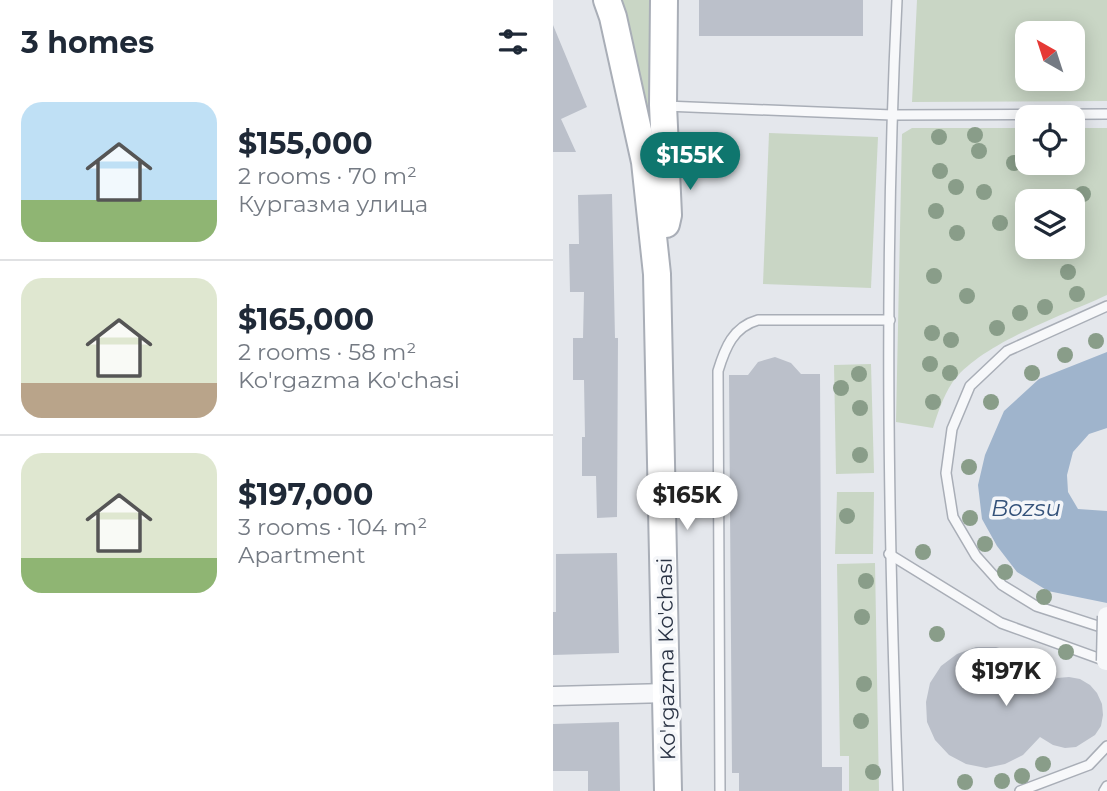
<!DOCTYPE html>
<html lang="en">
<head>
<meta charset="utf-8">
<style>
	:root { --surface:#fff; --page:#f6f6f7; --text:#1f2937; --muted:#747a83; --line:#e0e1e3; --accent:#0f766e }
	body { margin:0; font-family:Montserrat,sans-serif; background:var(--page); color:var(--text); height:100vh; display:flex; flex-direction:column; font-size:26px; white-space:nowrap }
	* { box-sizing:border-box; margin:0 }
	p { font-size:23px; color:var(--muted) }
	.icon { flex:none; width:38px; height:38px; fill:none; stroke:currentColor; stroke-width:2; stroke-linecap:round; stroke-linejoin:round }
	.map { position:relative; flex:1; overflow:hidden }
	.sheet { display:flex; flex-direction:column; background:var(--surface); width:553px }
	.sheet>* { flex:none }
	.needle { width:46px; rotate:321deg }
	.tools { position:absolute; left:462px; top:21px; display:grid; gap:14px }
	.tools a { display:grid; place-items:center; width:70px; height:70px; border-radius:14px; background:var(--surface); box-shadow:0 4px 18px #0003; font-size:35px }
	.price { position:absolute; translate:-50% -60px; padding:0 16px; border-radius:24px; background:#fff; color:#222; font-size:23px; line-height:46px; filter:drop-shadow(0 2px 4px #0008) }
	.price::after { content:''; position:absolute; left:50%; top:42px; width:21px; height:16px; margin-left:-10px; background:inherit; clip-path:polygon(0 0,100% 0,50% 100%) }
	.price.current { background:var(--accent); color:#fff }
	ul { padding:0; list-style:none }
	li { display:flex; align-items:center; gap:21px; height:175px; padding:0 21px }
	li+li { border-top:2px solid var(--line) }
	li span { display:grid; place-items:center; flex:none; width:196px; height:140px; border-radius:21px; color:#555 }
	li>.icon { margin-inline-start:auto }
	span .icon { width:84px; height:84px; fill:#fffc; stroke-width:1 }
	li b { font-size:30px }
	h2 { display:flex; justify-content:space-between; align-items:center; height:84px; padding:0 21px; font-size:30px }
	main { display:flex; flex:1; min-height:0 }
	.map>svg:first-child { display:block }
</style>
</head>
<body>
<main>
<section class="sheet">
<h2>3 homes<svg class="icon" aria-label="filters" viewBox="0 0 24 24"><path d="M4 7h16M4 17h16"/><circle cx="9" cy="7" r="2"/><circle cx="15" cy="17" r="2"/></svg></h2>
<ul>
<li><span style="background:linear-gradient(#bfe0f5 70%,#8fb573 0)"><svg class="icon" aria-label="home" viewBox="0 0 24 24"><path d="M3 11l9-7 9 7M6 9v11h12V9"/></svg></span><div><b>$155,000</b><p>2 rooms · 70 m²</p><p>Кургазма улица</p></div></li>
<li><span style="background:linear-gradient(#dfe7d0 75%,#b9a48a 0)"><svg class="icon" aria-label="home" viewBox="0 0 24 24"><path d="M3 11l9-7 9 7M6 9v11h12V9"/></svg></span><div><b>$165,000</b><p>2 rooms · 58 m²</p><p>Ko'rgazma Ko'chasi</p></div></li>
<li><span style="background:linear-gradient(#dfe7d0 75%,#8fb573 0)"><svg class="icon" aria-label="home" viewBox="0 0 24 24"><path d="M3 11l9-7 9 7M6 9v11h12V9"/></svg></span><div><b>$197,000</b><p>3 rooms · 104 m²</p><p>Apartment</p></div></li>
</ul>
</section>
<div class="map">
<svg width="554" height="791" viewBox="0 0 554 791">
	<rect width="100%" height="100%" fill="#e4e7ec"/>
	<g fill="#c9d6c5" fill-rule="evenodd">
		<path d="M60 0H102L98 153Z"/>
		<path d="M364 0H554V101L359 102ZM520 33V79H474V33Z"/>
		<path d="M359 128H474V163H520V128H554V295C511 315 426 344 399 383 390 397 385 412 380 428L343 422 349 134ZM474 201H520V247H474Z"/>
		<path d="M216 133 325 137 318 288 210 284Z"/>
		<path d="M318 364 321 473 283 474 281 365Z"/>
		<path d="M284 492H321L320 554H282Z"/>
		<path d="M322 563 326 791H296V756H287L284 564Z"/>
	</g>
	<path fill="#9fb4cc" d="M554 352V428L536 434 520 452 514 475 515 492 525 509 554 511V603L495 591 464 572 444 546 429 519 425 485 432 455 451 411 486 379Z"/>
	<g fill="#bbc0ca">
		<rect x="146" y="0" width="164" height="36"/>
		<path d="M0 25 34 107 8 119 23 152H0Z"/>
		<path d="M59 194 62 338H65L64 517 44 518 43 476H29V437H32L31 380H20V338H30L31 292H17L16 244H26L25 195Z"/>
		<path d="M222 357 238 363 248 374H267L269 767H289V791H186V773H179L176 375H195L205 362Z"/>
		<path d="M64 553 66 653 0 655V612H3V554Z"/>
		<path d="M423 647H443L462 653 478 666 491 685 504 678 516 677 527 679 537 685 544 693 549 704 550 715 548 726 542 735 523 747 512 748 500 745 487 737 470 755 452 764 433 768 413 764 396 755 382 740 374 722 373 702 377 683 388 666 404 654Z"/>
		<path d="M66 722 67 791H35V771H0V724Z"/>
	</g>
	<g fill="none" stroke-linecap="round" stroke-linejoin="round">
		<defs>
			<g id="lane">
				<path d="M344 0C331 264 335 527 345 791"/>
				<path d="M112 106 339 115 554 114"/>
				<path d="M554 306 454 351 417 386 399 429 393 473 400 517 423 556 449 585 483 606 554 629"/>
				<path d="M336 554 448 623 553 661"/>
				<path d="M167 791 165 371C172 348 180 327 205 320H337"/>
				<path d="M467 791 536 765 554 746"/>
				<path d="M551 791 554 786"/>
			</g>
			<path id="street" d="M0 696 114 693"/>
			<g id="secondary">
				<path d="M54 0 60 17 92 162 104 274 115 791"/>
				<path d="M111 0 110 105 115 215 113 224"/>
			</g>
		</defs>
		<use href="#lane" stroke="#a9aeb7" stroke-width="12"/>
		<use href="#street" stroke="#a9aeb7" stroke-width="21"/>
		<use href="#secondary" stroke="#a9aeb7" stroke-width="30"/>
		<use href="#lane" stroke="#f7f8fa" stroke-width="9"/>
		<use href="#street" stroke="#f7f8fa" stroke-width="18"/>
		<use href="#secondary" stroke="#fff" stroke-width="26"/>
		<defs>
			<path id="street-bridge" d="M553 661 554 616"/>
		</defs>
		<use href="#street-bridge" stroke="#a9aeb7" stroke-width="21" stroke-linecap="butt"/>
		<use href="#street-bridge" stroke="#f7f8fa" stroke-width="18"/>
	</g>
	<g fill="#899d89">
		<circle cx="422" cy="135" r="8"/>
		<circle cx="386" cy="137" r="8"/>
		<circle cx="426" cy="151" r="8"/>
		<circle cx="461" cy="163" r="8"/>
		<circle cx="387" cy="171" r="8"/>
		<circle cx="403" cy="187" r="8"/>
		<circle cx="431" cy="192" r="8"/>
		<circle cx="530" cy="194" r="8"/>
		<circle cx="383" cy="211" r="8"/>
		<circle cx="447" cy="223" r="8"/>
		<circle cx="404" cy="233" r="8"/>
		<circle cx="515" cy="272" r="8"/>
		<circle cx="381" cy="276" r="8"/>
		<circle cx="524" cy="294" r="8"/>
		<circle cx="414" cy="296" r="8"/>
		<circle cx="492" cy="307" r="8"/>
		<circle cx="467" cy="313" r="8"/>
		<circle cx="444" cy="328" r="8"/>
		<circle cx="379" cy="333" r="8"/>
		<circle cx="398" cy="340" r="8"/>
		<circle cx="543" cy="341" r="8"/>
		<circle cx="512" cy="355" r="8"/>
		<circle cx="377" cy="364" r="8"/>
		<circle cx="397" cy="373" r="8"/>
		<circle cx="479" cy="373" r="8"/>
		<circle cx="306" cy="374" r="8"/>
		<circle cx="288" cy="388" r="8"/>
		<circle cx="380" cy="402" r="8"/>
		<circle cx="438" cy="402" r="8"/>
		<circle cx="307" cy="408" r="8"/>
		<circle cx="307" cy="455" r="8"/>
		<circle cx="416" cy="467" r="8"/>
		<circle cx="294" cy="516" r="8"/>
		<circle cx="417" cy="518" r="8"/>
		<circle cx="432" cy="544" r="8"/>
		<circle cx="370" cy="552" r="8"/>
		<circle cx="452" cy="572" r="8"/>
		<circle cx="313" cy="581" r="8"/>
		<circle cx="491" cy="597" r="8"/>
		<circle cx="309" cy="617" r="8"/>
		<circle cx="384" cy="634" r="8"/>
		<circle cx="513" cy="652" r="8"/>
		<circle cx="311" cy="684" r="8"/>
		<circle cx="308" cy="721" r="8"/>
		<circle cx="490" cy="764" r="8"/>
		<circle cx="320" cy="772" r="8"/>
		<circle cx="469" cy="776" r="8"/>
		<circle cx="449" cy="781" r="8"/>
		<circle cx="412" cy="782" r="8"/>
	</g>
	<g text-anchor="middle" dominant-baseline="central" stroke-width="7" stroke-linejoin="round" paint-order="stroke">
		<g font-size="21" fill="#2b3445" stroke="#f4f6f9">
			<text transform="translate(113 659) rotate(-91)">Ko'rgazma Ko'chasi</text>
		</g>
		<g font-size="23" font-style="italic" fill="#34527a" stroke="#f4f6f9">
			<text x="473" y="508">Bozsu</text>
		</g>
	</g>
</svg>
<div class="tools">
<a><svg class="needle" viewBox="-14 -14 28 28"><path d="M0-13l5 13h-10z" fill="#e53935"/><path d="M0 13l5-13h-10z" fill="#747a83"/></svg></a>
<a><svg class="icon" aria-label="locate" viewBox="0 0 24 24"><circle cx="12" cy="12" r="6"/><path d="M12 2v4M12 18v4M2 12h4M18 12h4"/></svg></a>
<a><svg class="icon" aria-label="layers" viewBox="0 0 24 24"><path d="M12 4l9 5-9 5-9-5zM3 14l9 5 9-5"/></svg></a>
</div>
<b class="price current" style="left:137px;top:192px">$155K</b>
<b class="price" style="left:134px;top:532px">$165K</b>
<b class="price" style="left:453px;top:708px">$197K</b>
</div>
</main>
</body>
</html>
